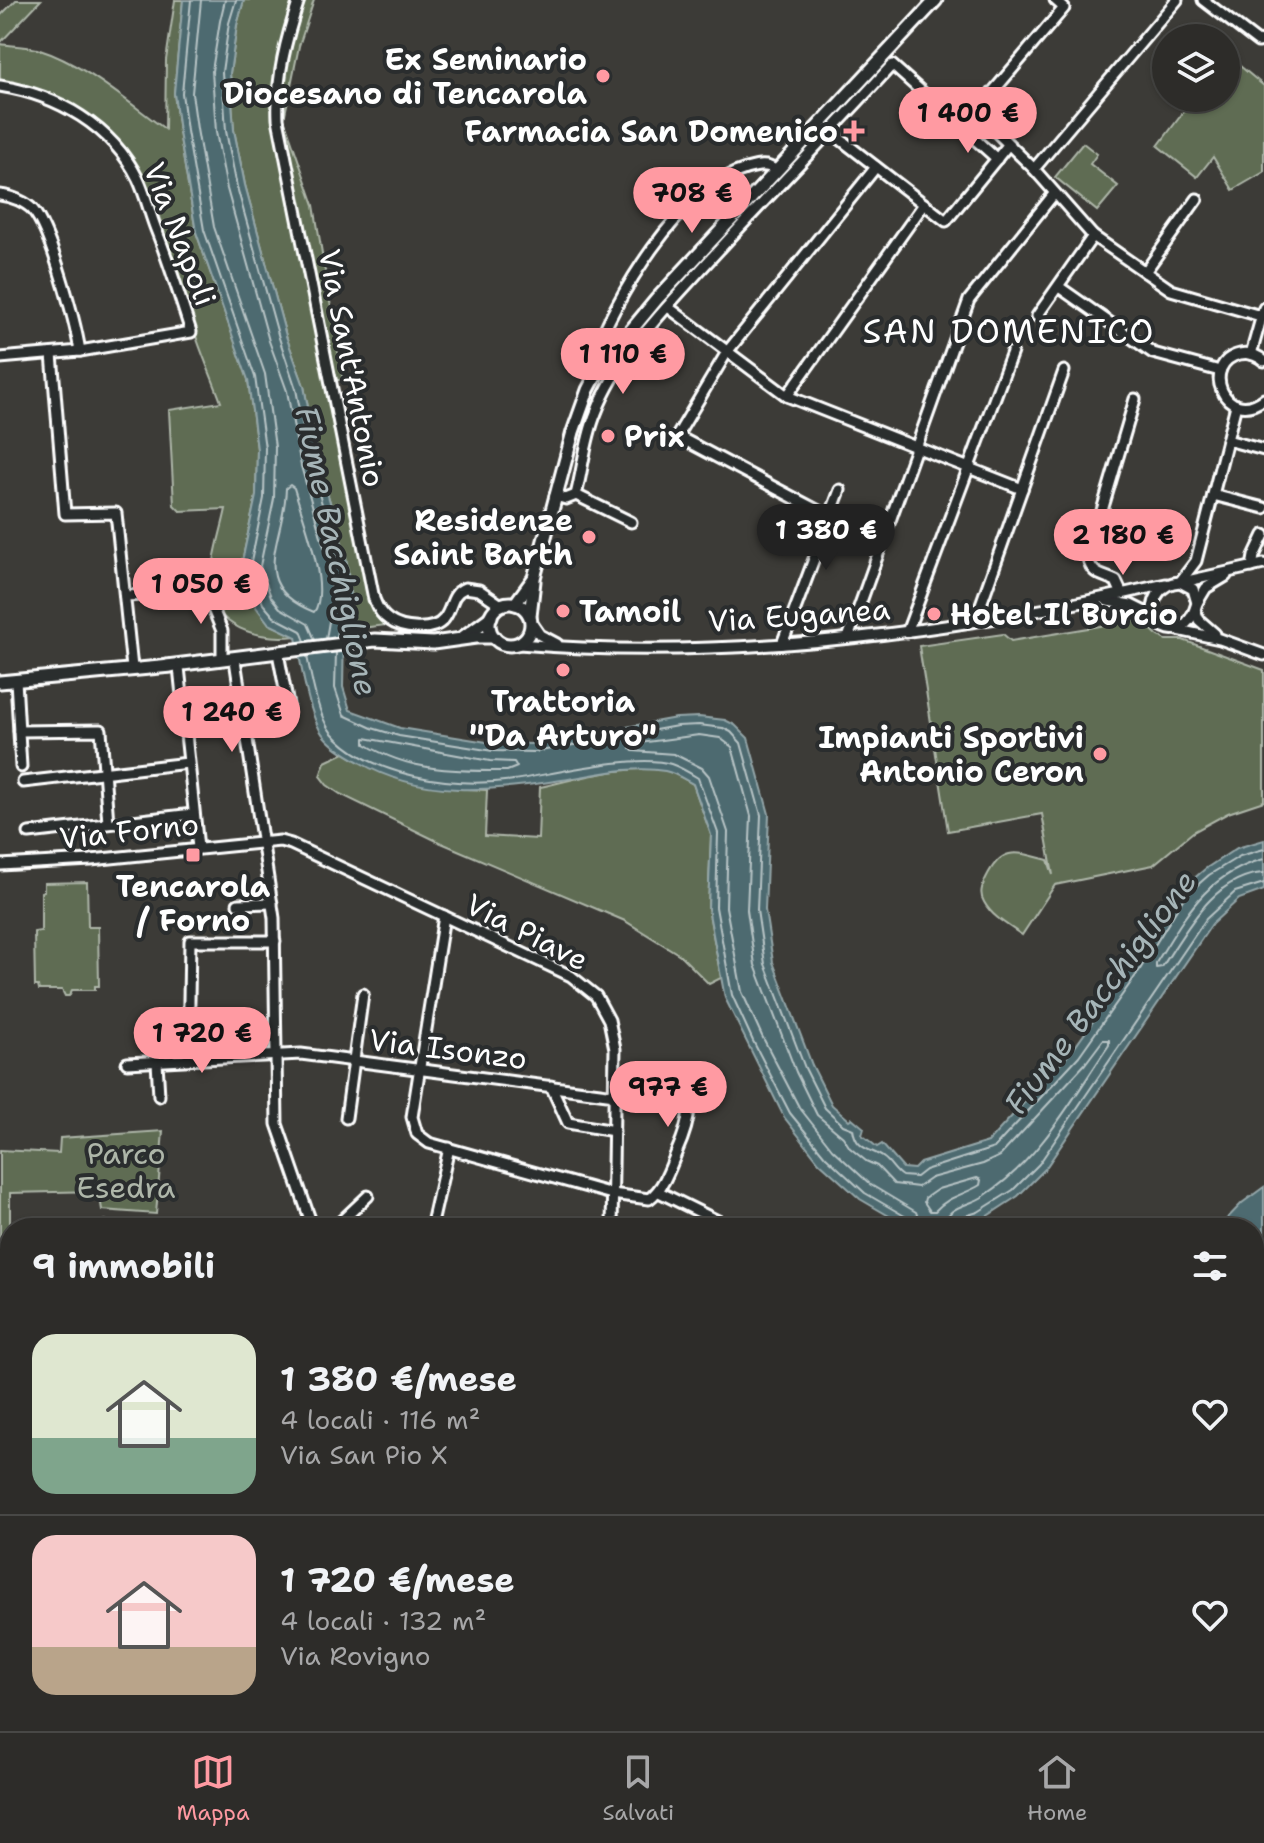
<!DOCTYPE html>
<html lang="it">
<head>
<meta charset="utf-8">
<style>
	:root { --surface:#2d2c29; --page:#393835; --text:#f1f3f6; --muted:#a7a7a8; --line:#484846; --accent:#ff9aa2 }
	body { margin:0; font-family:"Shantell Sans",sans-serif; background:var(--page); color:var(--text); height:100vh; display:flex; flex-direction:column; font-size:30px; white-space:nowrap }
	* { box-sizing:border-box; margin:0 }
	p { font-size:26px; color:var(--muted) }
	.icon { flex:none; width:44px; height:44px; fill:none; stroke:currentColor; stroke-width:2; stroke-linecap:round; stroke-linejoin:round }
	.map { position:relative; flex:1; overflow:hidden }
	.side { position:absolute; left:0px; top:1218px; width:1264px; height:514px; display:flex; flex-direction:column; background:var(--surface); border-radius:32px 32px 0 0; box-shadow:0 2px 6px #0004,0 0 0 2px var(--line) }
	.side>* { flex:none }
	.buttons { position:absolute; left:1152px; top:24px; display:grid; gap:16px }
	.buttons a { display:grid; place-items:center; width:88px; height:88px; border-radius:50%; background:var(--surface); box-shadow:0 2px 6px #0004,0 0 0 2px var(--line); font-size:40px }
	.price { position:absolute; translate:-50% -68px; padding:0 18px; border-radius:28px; background:var(--accent); color:#111; font-size:26px; line-height:52px; filter:drop-shadow(0 2px 4px #0008) }
	.price::after { content:''; position:absolute; left:50%; top:48px; width:24px; height:18px; margin-left:-12px; background:inherit; clip-path:polygon(0 0,100% 0,50% 100%) }
	.price.selected { background:#222; color:#fff }
	ul { padding:0; list-style:none }
	li { display:flex; align-items:center; gap:24px; height:200px; padding:0 32px }
	li+li { border-top:2px solid var(--line) }
	li span { display:grid; place-items:center; flex:none; width:224px; height:160px; border-radius:24px; color:#555 }
	li>.icon { margin-inline-start:auto }
	span .icon { width:96px; height:96px; fill:#fffc; stroke-width:1 }
	li b { font-size:34px }
	h2 { display:flex; justify-content:space-between; align-items:center; height:96px; padding:0 32px; font-size:34px }
	.dock { display:flex; justify-content:space-around; align-items:center; height:112px; border-top:2px solid var(--line); background:var(--surface); font-size:22px; color:var(--muted) }
	.dock a { display:grid; justify-items:center; gap:4px }
	.dock .selected { color:var(--accent) }
	.map>svg:first-child { display:block }
</style>
</head>
<body>
<div class="map">
<svg width="1264" height="1731" viewBox="0 0 1264 1731">
	<rect width="100%" height="100%" fill="#3c3b37"/>
	<filter id="ink" filterUnits="userSpaceOnUse"><feTurbulence type="fractalNoise" baseFrequency=".0125" numOctaves="2"/><feDisplacementMap in="SourceGraphic" scale="16" xChannelSelector="R" yChannelSelector="G"/><feConvolveMatrix kernelMatrix="1 2 1 2 8 2 1 2 1" color-interpolation-filters="sRGB"/></filter>
	<g filter="url(#ink)">
		<g fill="#5e6c53" stroke="#aeb6a9" stroke-width="2">
			<path d="M16 0H41L0 43V16Z"/>
			<path d="M175 0H183L174 93 179 132 196 232 248 379 257 449 256 496 241 566 269 624 296 636C261 640 210 629 211 584 212 559 221 533 226 509L180 511 174 505 169 410 221 402C212 377 201 353 193 327 170 259 156 166 96 120 67 98 34 89 0 81V44C12 46 26 46 37 49 85 64 125 100 165 129L166 60Z"/>
			<path d="M244 0H314L299 46 284 119 314 205 343 380H330L354 507 366 591 374 612 386 625 344 630 351 601 346 557 318 461 304 386 286 336 245 185 234 130 230 73 237 25Z"/>
			<path d="M1228 56 1264 86V172L1233 190 1213 157 1197 177 1158 146 1194 98H1226Z"/>
			<path d="M1083 143 1097 154 1090 164 1118 186 1097 211 1055 177Z"/>
			<path d="M1136 620 1144 622 1157 635 1166 640H1183L1264 670V801L1228 813 1193 832 1153 865 1055 885 1022 935C1009 926 992 917 984 902 979 894 982 886 986 878 1002 845 1017 852 1048 860L1053 875 1042 814 948 831 919 646 1003 634 1011 641Z"/>
			<path d="M344 753C391 781 433 789 487 790L485 836 538 839 540 787C572 780 641 761 671 772 678 775 686 780 693 784L711 835 708 908 721 978 709 984 680 955 625 921 439 842 340 794 327 785 320 776 325 762Z"/>
			<path d="M87 882 88 927H98L99 986H95V990H72L69 996H65L62 990H39L38 986H35L34 932 41 931V892L44 891V883Z"/>
			<path d="M163 1131 156 1214 102 1210 99 1191 10 1193V1252H0V1150L59 1153 60 1138Z"/>
		</g>
		<g fill="#4d6b70" stroke="#94a6a9" stroke-width="2">
			<path d="M183 0H244L237 25 230 73 234 130 245 185 286 336 304 386 318 461 346 557 351 601 344 630 343 687 350 710 400 728 493 743 533 744 676 718 699 717 725 720 735 725 748 738 769 814 765 910 773 962 812 1065 832 1105 849 1120 852 1118 864 1128 862 1135 877 1147 882 1144 903 1168 914 1169 920 1163 988 1142 1072 1051 1132 967 1179 891 1205 869 1237 848 1264 840V890L1239 899 1212 924 1045 1169 1018 1196 981 1220 946 1228H921L908 1227 860 1199 819 1162 784 1117 725 998 708 908 711 835 693 784C684 779 675 773 665 771 631 765 595 775 562 780 494 791 421 799 359 762 347 755 333 747 324 736 309 718 300 661 296 637L269 624 256 607 241 566 256 496 257 449 248 380 196 232 179 132 174 93Z"/>
			<path d="M1264 1187V1263C1259 1275 1257 1292 1264 1303V1374L1254 1369V1228H1218L1242 1203Z"/>
		</g>
		<g fill="none" stroke-linecap="round" stroke-linejoin="round">
			<g stroke="#b8c4c6" stroke-width="2">
				<path d="M191 0 182 93 187 131 204 230 255 377 265 448 264 498 250 567 263 604 274 617 301 631 305 641"/>
				<path d="M201 0 192 93 197 129 214 227 265 374 275 447 274 499 260 566 271 597 280 608 308 624 315 640"/>
				<path d="M225 0 220 21 212 71 216 132 227 189 269 341 287 391 301 466 328 561 333 598 326 639"/>
				<path d="M236 0 229 23 222 72 226 131 237 187 279 338 296 389 310 463 338 559 343 599 336 637"/>
				<path d="M290 485 294 488C302 515 331 589 314 612 245 584 285 542 286 488Z"/>
				<path d="M336 652 335 688 344 715 372 728 399 736 493 751 535 752 677 726 699 725 723 728 731 732 741 743 761 815 757 910 765 964 805 1068 825 1108 843 1125 853 1129C856 1151 871 1148 884 1158 891 1163 894 1171 902 1176L916 1177 925 1170 994 1148 1079 1056 1139 971 1185 896 1209 875 1240 856 1264 849"/>
				<path d="M307 656C311 676 318 716 331 732 371 778 456 788 514 780 552 774 638 753 671 764 680 767 690 773 698 778L718 833 716 907 732 995 753 1041 790 1113 825 1156 865 1193 908 1218 912 1228"/>
				<path d="M365 738 490 761 514 762 517 767 507 771C456 771 410 772 365 744Z"/>
				<path d="M1264 859C1205 875 1186 915 1156 963V968L1162 967C1186 931 1214 875 1264 873"/>
				<path d="M977 1178 981 1180 980 1185C964 1195 948 1196 935 1211H930L924 1202 925 1198 938 1189Z"/>
				<path d="M922 1228 916 1212 871 1185 832 1149 799 1107 762 1036 742 992 726 907 728 832 709 776 702 768 674 754 633 751 630 748 632 744 699 735 720 738 732 747 751 816 747 910 755 965 796 1072 817 1115 843 1137 850 1148 866 1161 877 1166 894 1184 918 1187 931 1178 983 1164 1000 1156 1085 1064 1103 1040H1109V1045C1072 1099 1040 1160 984 1196 968 1207 945 1205 944 1228"/>
				<path d="M954 1228 958 1218 978 1212 1013 1190 1039 1164 1206 919 1235 892 1264 883"/>
			</g>
			<defs>
				<g id="minor">
					<path d="M299 0C286 39 276 77 278 119L374 599C377 607 381 615 389 620 401 629 433 633 444 619 453 608 450 594 465 588L479 590 501 605"/>
					<path d="M1203 0 1258 42 1264 41"/>
					<path d="M0 86C57 95 112 126 138 179 146 196 150 215 157 232 170 265 180 298 191 332L80 351 0 358"/>
					<path d="M976 112 1034 169 1093 236 1171 290 1264 317"/>
					<path d="M963 127 1064 8 1055 0"/>
					<path d="M831 132 946 221 1008 145"/>
					<path d="M1034 169 1177 0"/>
					<path d="M0 195C11 196 26 202 33 210 51 231 75 321 80 351"/>
					<path d="M1145 272 1197 199"/>
					<path d="M1059 287 1153 353 1220 371"/>
					<path d="M668 307 787 396 1022 489"/>
					<path d="M1037 316 1093 236"/>
					<path d="M52 354 65 514 116 513 132 668"/>
					<path d="M1251 354 1264 308"/>
					<path d="M1264 361C1257 355 1249 352 1240 354 1199 363 1225 428 1264 399"/>
					<path d="M599 369 591 361C615 299 678 188 746 169 757 166 766 163 775 170"/>
					<path d="M787 396 924 204"/>
					<path d="M1227 440 1264 450"/>
					<path d="M576 495 631 522"/>
					<path d="M1213 495 1264 508"/>
					<path d="M555 496 566 499 576 495C583 468 585 439 596 413 618 356 664 310 704 266 766 198 830 133 892 65L997 159"/>
					<path d="M830 517 677 436 727 352 876 167"/>
					<path d="M1252 567 1254 556 1264 535"/>
					<path d="M1180 582 1196 561 1236 405"/>
					<path d="M1180 582 1193 589 1197 603C1191 625 1175 639 1155 621 1149 602 1159 583 1180 582Z"/>
					<path d="M1183 582 1264 564"/>
					<path d="M1122 594 1116 581C1102 574 1092 576 1088 558L1135 399"/>
					<path d="M125 596 206 592 222 631V657"/>
					<path d="M1107 601 1131 605 1153 616"/>
					<path d="M1197 603 1206 588 1226 576"/>
					<path d="M1195 610 1199 620 1215 634"/>
					<path d="M975 621 1064 371"/>
					<path d="M531 622 540 635 557 644"/>
					<path d="M1178 630 1220 639 1264 655"/>
					<path d="M907 632 1012 352"/>
					<path d="M848 638 969 300 1054 194"/>
					<path d="M519 644C732 662 957 632 1166 584"/>
					<path d="M782 644 840 490"/>
					<path d="M278 653 288 705"/>
					<path d="M235 660 274 918 277 1124 313 1228"/>
					<path d="M179 667 198 848"/>
					<path d="M16 680 21 767"/>
					<path d="M19 731 101 730 108 823"/>
					<path d="M23 782 188 763"/>
					<path d="M29 833 193 814"/>
					<path d="M0 865 91 860 280 841 291 844 571 976 596 996 609 1020 615 1049 612 1228"/>
					<path d="M238 904 272 903"/>
					<path d="M444 916 412 1117 417 1134 429 1143 612 1194 649 1199C664 1188 670 1168 677 1151 707 1083 677 1076 616 1073"/>
					<path d="M188 1059 190 941H275"/>
					<path d="M157 1062 159 1096"/>
					<path d="M127 1063 301 1054 615 1095"/>
					<path d="M551 1086 568 1123 614 1131"/>
					<path d="M346 1118 363 994"/>
					<path d="M659 1192 732 1228"/>
					<path d="M105 1228V1227"/>
					<path d="M334 1228 368 1196"/>
					<path d="M431 1228 449 1148"/>
					<path d="M0 1340 10 1342"/>
					<path d="M0 1385 10 1388"/>
					<path d="M0 1459 10 1441"/>
					<path d="M1254 1601 1264 1592"/>
					<path d="M0 1655 10 1660"/>
					<path d="M0 1667 10 1672"/>
					<path d="M1254 1668 1264 1677"/>
					<path d="M838 1722 845 1725 862 1722"/>
					<path d="M1015 1722 1040 1731"/>
					<path d="M336 1731 338 1722"/>
					<path d="M470 1731 474 1722"/>
					<path d="M601 1731 604 1722"/>
					<path d="M634 1731 638 1722"/>
					<path d="M778 1731 781 1722"/>
					<path d="M923 1731 928 1722"/>
					<path d="M1120 1731 1130 1722"/>
				</g>
				<g id="major">
					<circle cx="510" cy="624" r="21"/>
					<path d="M515 604 534 578 573 432 588 390 599 369 657 299 936 0"/>
					<path d="M530 616 534 581"/>
					<path d="M462 638 491 617"/>
					<path d="M167 666 375 640 433 643 476 637H494"/>
					<path d="M0 682 171 666"/>
				</g>
			</defs>
			<use href="#minor" stroke="#fff" stroke-width="15"/>
			<use href="#major" stroke="#fff" stroke-width="17"/>
			<use href="#minor" stroke="#2a2d2e" stroke-width="9"/>
			<use href="#major" stroke="#2a2d2e" stroke-width="11"/>
		</g>
	</g>
	<g fill="#ff9aa2" stroke="#2a2d2e" stroke-width="3">
		<circle cx="603" cy="76" r="8"/>
		<path d="M850 119h8v8h8v8h-8v8h-8v-8h-8v-8h8z"/>
		<circle cx="608" cy="436" r="8"/>
		<circle cx="589" cy="537" r="8"/>
		<circle cx="563" cy="611" r="8"/>
		<circle cx="934" cy="614" r="8"/>
		<circle cx="563" cy="670" r="8"/>
		<circle cx="1100" cy="754" r="8"/>
		<rect x="185" y="847" width="16" height="16" rx="4"/>
	</g>
	<g text-anchor="middle" dominant-baseline="central" stroke-width="8" stroke-linejoin="round" paint-order="stroke">
		<g font-size="30" font-weight="bold" fill="#fff" stroke="#2a2d2e" text-anchor="end">
			<text x="587" y="59">Ex Seminario<tspan x="587" dy="34">Diocesano di Tencarola</tspan></text>
			<text x="838" y="131">Farmacia San Domenico</text>
			<text x="624" y="436" text-anchor="start">Prix</text>
			<text x="573" y="520">Residenze<tspan x="573" dy="34">Saint Barth</tspan></text>
			<text x="579" y="611" text-anchor="start">Tamoil</text>
			<text x="950" y="614" text-anchor="start">Hotel Il Burcio</text>
			<text x="563" y="701" text-anchor="middle">Trattoria<tspan x="563" dy="34">"Da Arturo"</tspan></text>
			<text x="1084" y="737">Impianti Sportivi<tspan x="1084" dy="34">Antonio Ceron</tspan></text>
			<text x="193" y="886" text-anchor="middle">Tencarola<tspan x="193" dy="34">/ Forno</tspan></text>
		</g>
		<g font-size="30" fill="#fff" stroke="#2a2d2e">
			<text transform="translate(180 234) rotate(69)">Via Napoli</text>
			<text transform="translate(352 368) rotate(79)">Via Sant'Antonio</text>
			<text transform="translate(799 615) rotate(-4)">Via Euganea</text>
			<text transform="translate(129 831) rotate(-6)">Via Forno</text>
			<text transform="translate(527 932) rotate(27)">Via Piave</text>
			<text transform="translate(448 1049) rotate(7)">Via Isonzo</text>
		</g>
		<g font-size="30" fill="#aeb6a9" stroke="#2a2d2e">
			<text x="126" y="1153">Parco<tspan x="126" dy="34">Esedra</tspan></text>
		</g>
		<g font-size="32" font-style="italic" fill="#a6b5b8" stroke="#2a2d2e">
			<text transform="translate(337 551) rotate(78)">Fiume Bacchiglione</text>
			<text transform="translate(1100 992) rotate(-53)">Fiume Bacchiglione</text>
		</g>
		<g font-size="34" letter-spacing="2" fill="#fff" stroke="#2a2d2e">
			<text x="1009" y="331">SAN DOMENICO</text>
		</g>
	</g>
</svg>
<div class="buttons">
<a><svg class="icon" aria-label="layers" viewBox="0 0 24 24"><path d="M12 4l9 5-9 5-9-5zM3 14l9 5 9-5"/></svg></a>
</div>
<b class="price" style="left:968px;top:155px">1 400 €</b>
<b class="price" style="left:692px;top:235px">708 €</b>
<b class="price" style="left:623px;top:396px">1 110 €</b>
<b class="price selected" style="left:826px;top:572px">1 380 €</b>
<b class="price" style="left:1123px;top:577px">2 180 €</b>
<b class="price" style="left:201px;top:626px">1 050 €</b>
<b class="price" style="left:232px;top:754px">1 240 €</b>
<b class="price" style="left:202px;top:1075px">1 720 €</b>
<b class="price" style="left:668px;top:1129px">977 €</b>
<section class="side">
<h2>9 immobili<svg class="icon" aria-label="filters" viewBox="0 0 24 24"><path d="M4 7h16M4 17h16"/><circle cx="9" cy="7" r="2"/><circle cx="15" cy="17" r="2"/></svg></h2>
<ul>
<li><span style="background:linear-gradient(#dfe7d0 65%,#7fa58c 0)"><svg class="icon" aria-label="home" viewBox="0 0 24 24"><path d="M3 11l9-7 9 7M6 9v11h12V9"/></svg></span><div><b>1 380 €/mese</b><p>4 locali · 116 m²</p><p>Via San Pio X</p></div><svg class="icon" aria-label="heart" viewBox="0 0 24 24"><path d="M12 20l-8-8c-3-5 5-10 8-4 3-6 11-1 8 4z"/></svg></li>
<li><span style="background:linear-gradient(#f6c9c9 70%,#b9a48a 0)"><svg class="icon" aria-label="home" viewBox="0 0 24 24"><path d="M3 11l9-7 9 7M6 9v11h12V9"/></svg></span><div><b>1 720 €/mese</b><p>4 locali · 132 m²</p><p>Via Rovigno</p></div><svg class="icon" aria-label="heart" viewBox="0 0 24 24"><path d="M12 20l-8-8c-3-5 5-10 8-4 3-6 11-1 8 4z"/></svg></li>
</ul>
</section>
</div>
<nav class="dock">
<a class="selected"><svg class="icon" aria-label="map" viewBox="0 0 24 24"><path d="M3 6l6-2 6 2 6-2v14l-6 2-6-2-6 2zM9 4v14M15 6v14"/></svg>Mappa</a>
<a><svg class="icon" aria-label="saved" viewBox="0 0 24 24"><path d="M7 4h10v16l-5-4-5 4z"/></svg>Salvati</a>
<a><svg class="icon" aria-label="home" viewBox="0 0 24 24"><path d="M3 11l9-7 9 7M6 9v11h12V9"/></svg>Home</a>
</nav>
</body>
</html>
